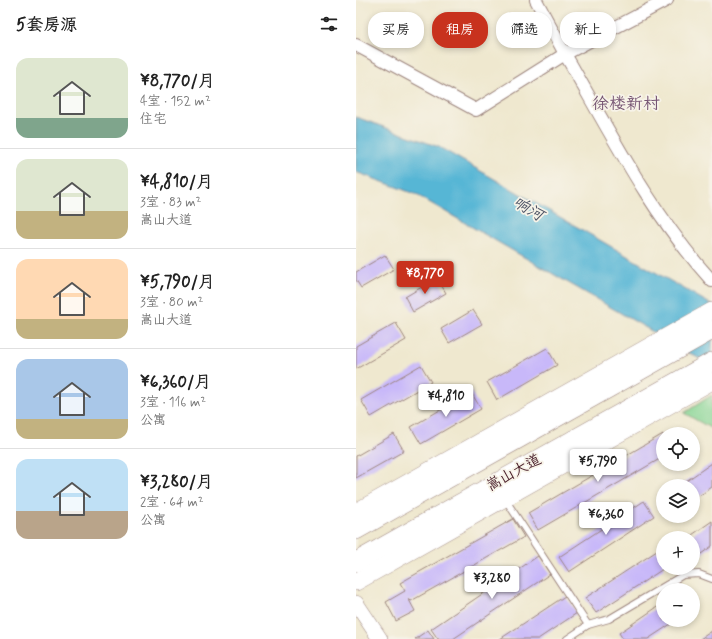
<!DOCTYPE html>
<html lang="zh">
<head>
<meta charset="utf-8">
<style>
	:root { --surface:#fff; --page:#f2f2f2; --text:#222; --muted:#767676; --line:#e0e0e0; --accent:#c8321e }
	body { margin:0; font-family:Mynerve,"LXGW WenKai TC",sans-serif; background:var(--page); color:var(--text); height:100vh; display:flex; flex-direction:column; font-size:15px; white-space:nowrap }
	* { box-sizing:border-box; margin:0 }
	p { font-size:13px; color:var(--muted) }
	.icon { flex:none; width:22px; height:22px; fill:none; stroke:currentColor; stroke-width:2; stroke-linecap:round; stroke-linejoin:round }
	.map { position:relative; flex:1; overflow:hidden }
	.panel { display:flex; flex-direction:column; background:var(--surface); width:356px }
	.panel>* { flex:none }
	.guide { position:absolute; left:12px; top:12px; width:284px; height:36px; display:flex; gap:8px }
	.tools { position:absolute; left:300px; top:427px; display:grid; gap:8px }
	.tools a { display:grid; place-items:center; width:44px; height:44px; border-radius:50%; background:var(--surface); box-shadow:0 2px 6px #0003; font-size:20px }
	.price { position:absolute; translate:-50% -34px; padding:0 9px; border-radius:4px; background:#fff; color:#222; font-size:13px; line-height:26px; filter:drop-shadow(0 1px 2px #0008) }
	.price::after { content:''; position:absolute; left:50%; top:24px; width:12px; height:9px; margin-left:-6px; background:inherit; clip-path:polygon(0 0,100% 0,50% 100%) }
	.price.current { background:var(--accent); color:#fff }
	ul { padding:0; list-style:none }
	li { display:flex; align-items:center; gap:12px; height:100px; padding:0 16px }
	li+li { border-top:1px solid var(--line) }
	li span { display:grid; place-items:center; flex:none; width:112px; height:80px; border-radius:12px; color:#555 }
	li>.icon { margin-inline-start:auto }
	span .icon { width:48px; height:48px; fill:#fffc; stroke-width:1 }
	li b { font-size:17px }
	h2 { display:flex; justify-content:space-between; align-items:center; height:48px; padding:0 16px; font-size:17px }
	.tag { padding:0 14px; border-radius:16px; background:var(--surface); box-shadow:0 2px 6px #0003; font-size:14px; line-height:36px }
	.tag.current { background:var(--accent); color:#fff }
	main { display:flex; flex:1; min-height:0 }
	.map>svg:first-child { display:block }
</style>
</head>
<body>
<main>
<section class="panel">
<h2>5套房源<svg class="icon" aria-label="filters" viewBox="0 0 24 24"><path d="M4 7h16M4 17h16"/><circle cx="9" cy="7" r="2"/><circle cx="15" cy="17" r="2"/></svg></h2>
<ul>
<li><span style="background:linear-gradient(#dfe7d0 75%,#7fa58c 0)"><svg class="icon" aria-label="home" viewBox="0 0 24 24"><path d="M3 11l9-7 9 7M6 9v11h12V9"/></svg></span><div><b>¥8,770/月</b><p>4室 · 152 m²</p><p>住宅</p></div></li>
<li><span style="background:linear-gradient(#dfe7d0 65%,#c2b280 0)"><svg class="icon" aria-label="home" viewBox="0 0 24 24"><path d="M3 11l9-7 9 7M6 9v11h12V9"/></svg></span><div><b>¥4,810/月</b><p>3室 · 83 m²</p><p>嵩山大道</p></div></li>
<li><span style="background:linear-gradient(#ffd9b3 75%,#c2b280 0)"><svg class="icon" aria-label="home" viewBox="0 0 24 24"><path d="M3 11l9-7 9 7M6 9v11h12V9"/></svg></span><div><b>¥5,790/月</b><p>3室 · 80 m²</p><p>嵩山大道</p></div></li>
<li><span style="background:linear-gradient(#a9c7e8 75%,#c2b280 0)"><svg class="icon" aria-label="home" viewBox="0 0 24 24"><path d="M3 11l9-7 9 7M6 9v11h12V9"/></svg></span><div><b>¥6,360/月</b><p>3室 · 116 m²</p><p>公寓</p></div></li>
<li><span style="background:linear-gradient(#bfe0f5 65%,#b9a48a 0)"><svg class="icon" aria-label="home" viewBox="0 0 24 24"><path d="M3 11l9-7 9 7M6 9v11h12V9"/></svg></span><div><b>¥3,280/月</b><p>2室 · 64 m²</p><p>公寓</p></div></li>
</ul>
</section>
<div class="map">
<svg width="356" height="639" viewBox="0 0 356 639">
	<rect width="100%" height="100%" fill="#f7f3e8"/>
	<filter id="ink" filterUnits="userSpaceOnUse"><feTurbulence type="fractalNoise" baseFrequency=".025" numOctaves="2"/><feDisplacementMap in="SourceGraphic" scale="8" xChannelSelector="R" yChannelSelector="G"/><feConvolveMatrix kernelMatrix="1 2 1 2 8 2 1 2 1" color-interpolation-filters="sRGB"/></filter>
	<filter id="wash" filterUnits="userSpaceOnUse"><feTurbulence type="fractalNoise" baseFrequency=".012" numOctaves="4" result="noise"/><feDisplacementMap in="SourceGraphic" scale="16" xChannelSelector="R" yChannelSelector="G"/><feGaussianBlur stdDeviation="0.9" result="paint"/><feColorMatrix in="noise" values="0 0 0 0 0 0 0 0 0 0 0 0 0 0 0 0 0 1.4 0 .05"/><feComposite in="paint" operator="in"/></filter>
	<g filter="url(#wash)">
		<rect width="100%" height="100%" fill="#efe8cf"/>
		<path fill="#85d493" stroke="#687a5f" d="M356 395V429L328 413Z"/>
		<path fill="#56b6d5" stroke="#506a80" d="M0 117 83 147 356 305V366L59 194 0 172Z"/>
		<g id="blocks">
			<g fill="#c8b8f9">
				<path d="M29 255 38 269 5 288 0 280V272Z"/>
				<path d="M81 278 90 293 57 312 49 297Z"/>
				<path d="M117 310 126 324 93 343 85 329Z"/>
				<path d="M40 323 50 340 0 369V346Z"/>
				<path d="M191 348 201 365 141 400 131 382Z"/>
				<path d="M65 365 75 382 15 417 5 400Z"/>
				<path d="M115 392 125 409 65 444 55 427Z"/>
				<path d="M38 434 48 451 0 478V456Z"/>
				<path d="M307 434V457L182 530 172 513Z"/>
				<path d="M356 463V487L337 500V486H323Z"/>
				<path d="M307 496V509L301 500Z"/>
				<path d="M288 501 298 516 213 572 203 557Z"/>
				<path d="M157 519 168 537 55 601 52 598 59 611 40 621 30 602 49 591 44 583Z"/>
				<path d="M356 521V546L345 554 337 542V538L333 537Z"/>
				<path d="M307 547V569L240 613 229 598Z"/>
				<path d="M182 556 194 574 97 639H82L75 629Z"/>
				<path d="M209 596 221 613 182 639H144Z"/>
				<path d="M307 603V620H321L292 639H267L263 633Z"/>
				<path d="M72 630 78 639H59Z"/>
				<path d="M356 631V639H344Z"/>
			</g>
		</g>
	</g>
	<g filter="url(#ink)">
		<use href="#blocks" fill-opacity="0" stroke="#9c847d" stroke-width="1"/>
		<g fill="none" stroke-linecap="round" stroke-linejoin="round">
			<defs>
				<g id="service">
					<path d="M149 499 232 625"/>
					<path d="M211 639 232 625 253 619 327 575 343 574 356 579"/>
				</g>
				<g id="minor">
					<path d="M180 0 209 54 311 0"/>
					<path d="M0 45 120 110 209 54C254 132 295 214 356 281"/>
				</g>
				<path id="tertiary" d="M0 603 24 639"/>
				<g id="secondary">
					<path d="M0 512 356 311"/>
					<path d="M0 582 356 381"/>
				</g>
				<g id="primary">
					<path d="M0 530 356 330"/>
					<path d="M0 562 356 362"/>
				</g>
			</defs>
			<use href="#service" stroke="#9c847d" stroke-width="8"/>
			<use href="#minor" stroke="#9c847d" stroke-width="14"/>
			<use href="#tertiary" stroke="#9c847d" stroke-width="16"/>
			<use href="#secondary" stroke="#9c847d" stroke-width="18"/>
			<use href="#primary" stroke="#9c847d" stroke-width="20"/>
			<use href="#service" stroke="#fff" stroke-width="6"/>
			<use href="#minor" stroke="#fff" stroke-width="12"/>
			<use href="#tertiary" stroke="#fff" stroke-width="15"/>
			<use href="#secondary" stroke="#fff" stroke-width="17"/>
			<use href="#primary" stroke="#fff" stroke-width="19"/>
		</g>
	</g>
	<g text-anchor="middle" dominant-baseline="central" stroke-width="3.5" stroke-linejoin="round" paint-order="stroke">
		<g font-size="15" fill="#4a1f2b" stroke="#f7f3e8">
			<text transform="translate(158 473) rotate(-29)">嵩山大道</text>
		</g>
		<g font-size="16" font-style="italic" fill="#4e5466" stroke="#f7f3e8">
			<text transform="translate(172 209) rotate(30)">响河</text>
		</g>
		<g font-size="17" fill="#765573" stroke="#f7f3e8">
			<text x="270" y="104">徐楼新村</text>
		</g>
	</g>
</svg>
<div class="tools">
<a><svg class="icon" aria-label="locate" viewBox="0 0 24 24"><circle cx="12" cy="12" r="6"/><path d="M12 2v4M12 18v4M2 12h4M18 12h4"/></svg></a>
<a><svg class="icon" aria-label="layers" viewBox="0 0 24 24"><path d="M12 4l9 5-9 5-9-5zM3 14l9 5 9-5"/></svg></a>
<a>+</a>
<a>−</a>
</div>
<b class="price current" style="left:69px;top:295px">¥8,770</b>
<b class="price" style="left:90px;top:418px">¥4,810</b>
<b class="price" style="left:242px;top:483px">¥5,790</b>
<b class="price" style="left:250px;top:536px">¥6,360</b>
<b class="price" style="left:136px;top:600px">¥3,280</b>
<div class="guide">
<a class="tag">买房</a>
<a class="tag current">租房</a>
<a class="tag">筛选</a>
<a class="tag">新上</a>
</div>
</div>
</main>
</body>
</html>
